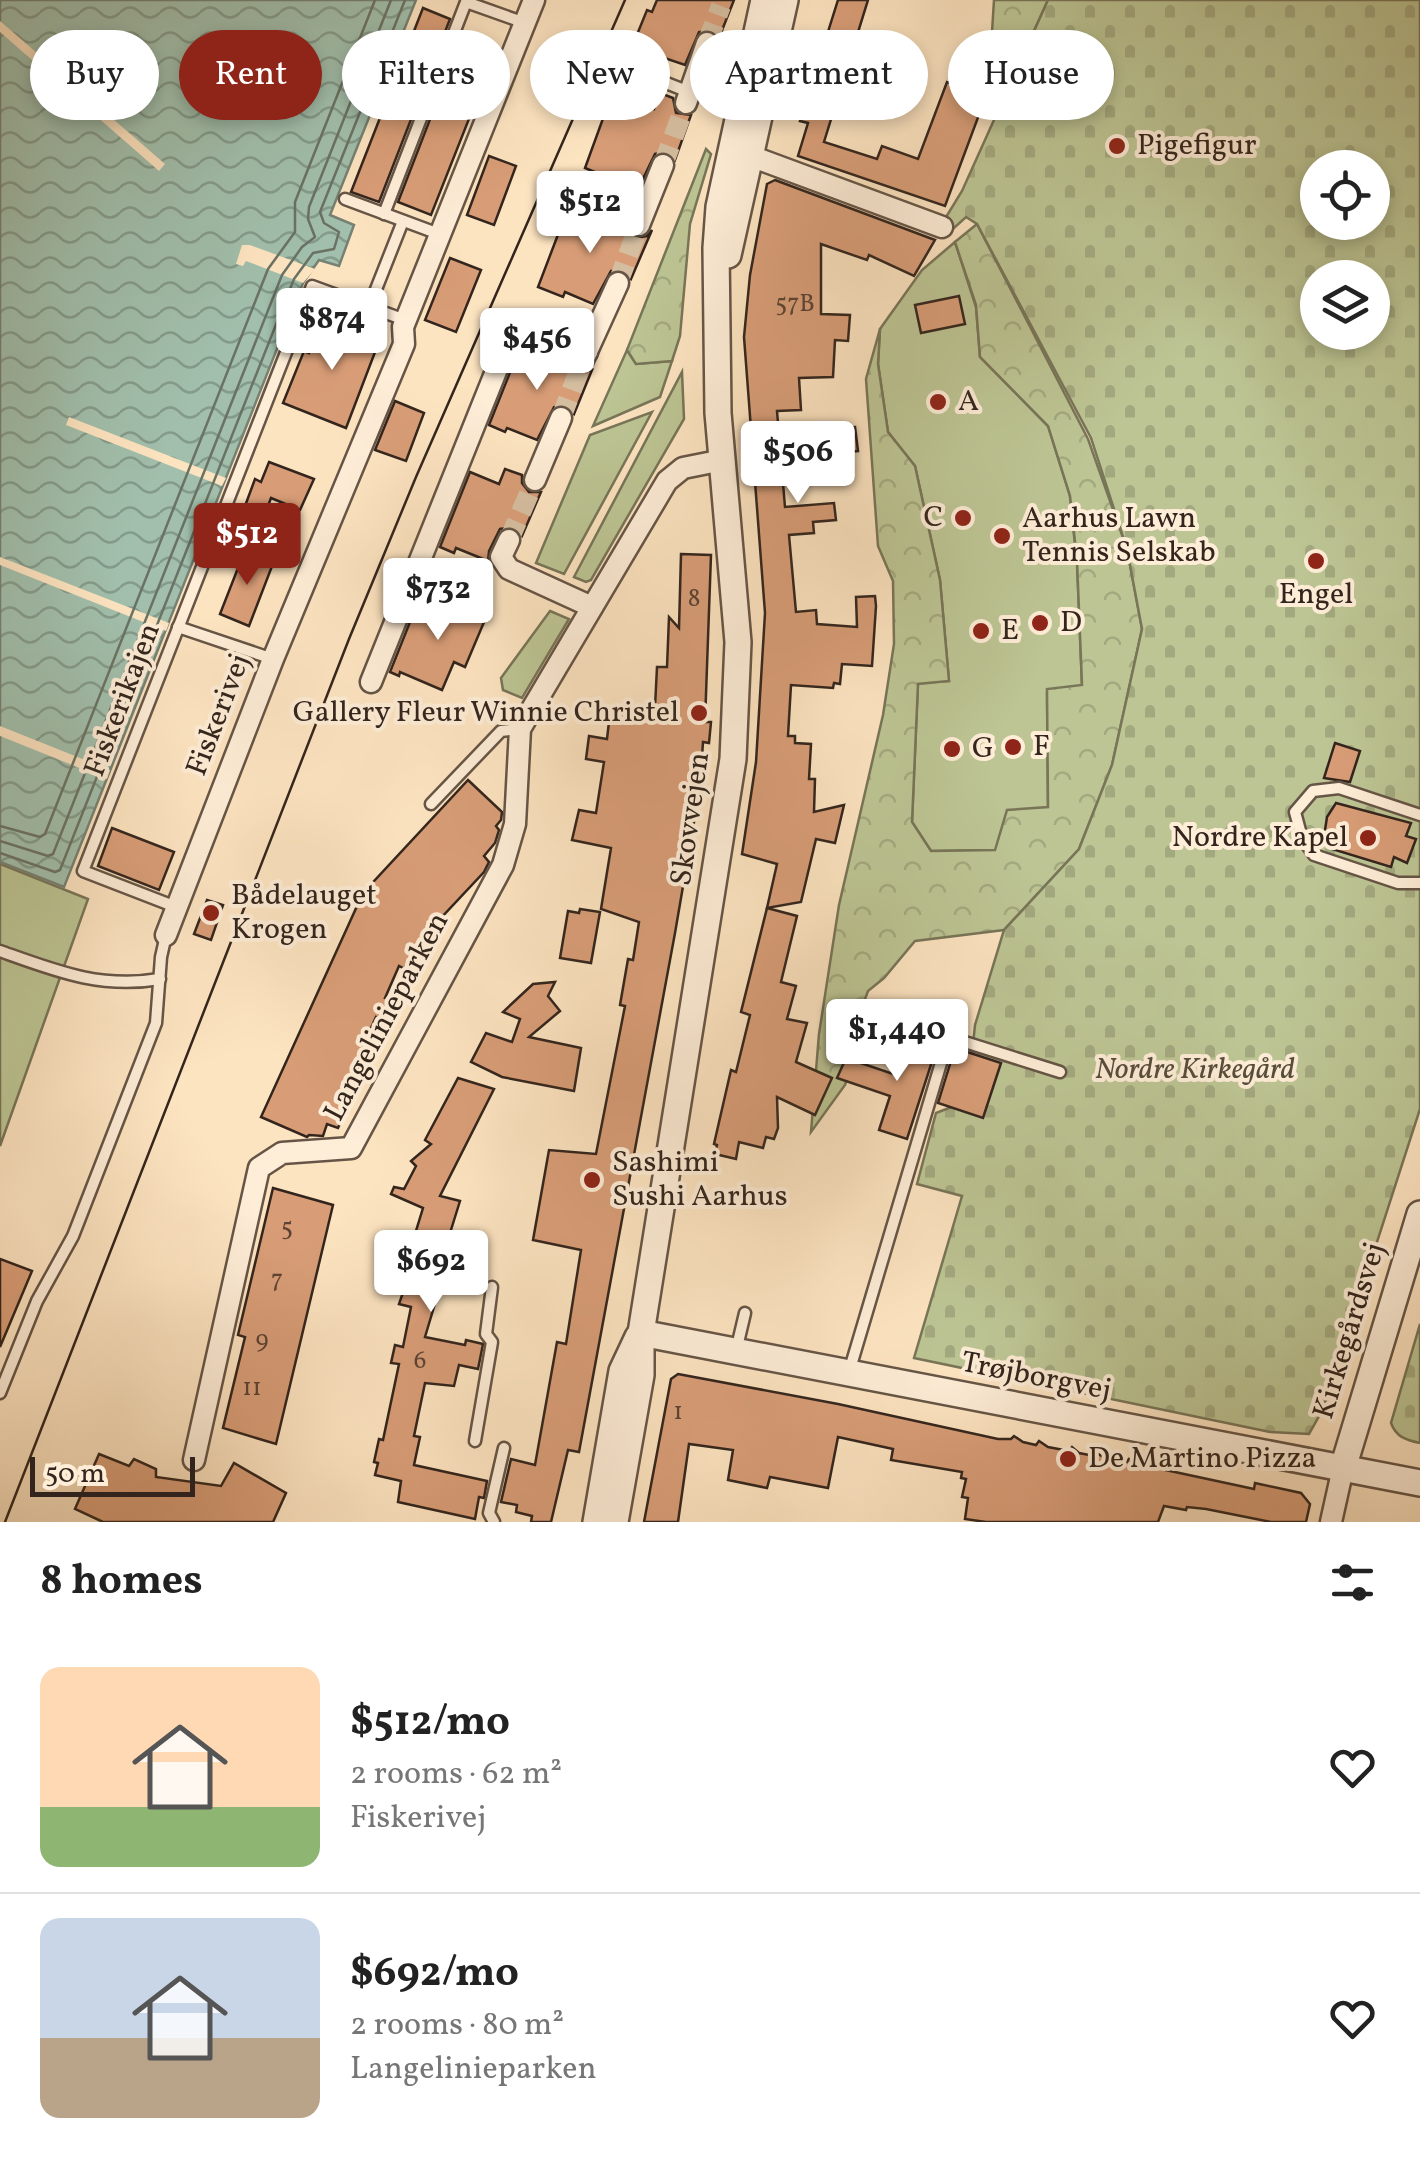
<!DOCTYPE html>
<html lang="en">
<head>
<meta charset="utf-8">
<style>
	:root { --surface:#fff; --page:#f6f6f6; --text:#222; --muted:#767676; --line:#e0e0e0; --accent:#8f2418 }
	body { margin:0; font-family:Vollkorn,serif; background:var(--page); color:var(--text); height:100vh; display:flex; flex-direction:column; font-size:38px; white-space:nowrap }
	* { box-sizing:border-box; margin:0 }
	p { font-size:32px; color:var(--muted) }
	.icon { flex:none; width:55px; height:55px; fill:none; stroke:currentColor; stroke-width:2; stroke-linecap:round; stroke-linejoin:round }
	.map { position:relative; height:1522px; overflow:hidden }
	.drawer { display:flex; flex-direction:column; background:var(--surface); flex:1 }
	.drawer>* { flex:none }
	.hud { position:absolute; left:30px; top:30px; width:1360px; height:90px; display:flex; gap:20px }
	.buttons { position:absolute; left:1300px; top:150px; display:grid; gap:20px }
	.buttons a { display:grid; place-items:center; width:90px; height:90px; border-radius:50%; background:var(--surface); box-shadow:0 5px 15px #0003; font-size:50px }
	.scale { position:absolute; left:30px; bottom:25px; width:165px; box-sizing:border-box; padding-left:10px; border:5px solid #33251d; border-top:0; font-size:28px; line-height:35px; white-space:nowrap; color:#33251d; -webkit-text-stroke:8px #feedd7; paint-order:stroke }
	.price { position:absolute; translate:-50% -85px; padding:0 22px; border-radius:10px; background:#fff; color:#222; font-size:32px; line-height:65px; filter:drop-shadow(0 2px 5px #0008) }
	.price::after { content:''; position:absolute; left:50%; top:60px; width:30px; height:22px; margin-left:-15px; background:inherit; clip-path:polygon(0 0,100% 0,50% 100%) }
	.price.selected { background:var(--accent); color:#fff }
	ul { padding:0; list-style:none }
	li { display:flex; align-items:center; gap:30px; height:250px; padding:0 40px }
	li+li { border-top:2px solid var(--line) }
	li span { display:grid; place-items:center; flex:none; width:280px; height:200px; border-radius:20px; color:#555 }
	li>.icon { margin-inline-start:auto }
	span .icon { width:120px; height:120px; fill:#fffc; stroke-width:1 }
	li b { font-size:42px }
	h2 { display:flex; justify-content:space-between; align-items:center; height:120px; padding:0 40px; font-size:42px }
	.pill { padding:0 35px; border-radius:45px; background:var(--surface); box-shadow:0 5px 15px #0003; font-size:35px; line-height:90px }
	.pill.selected { background:var(--accent); color:#fff }
	.map>svg:first-child { display:block }
</style>
</head>
<body>
<div class="map">
<svg width="1420" height="1522" viewBox="0 0 1420 1522">
	<defs>
		<pattern id="forest-crowns" width="20" height="18" patternUnits="userSpaceOnUse" patternTransform="scale(2.5)"><rect width="20" height="18" fill="#bdc594"/><path d="M2 6a3 3 0 1 1 6 0M12 15a3 3 0 1 1 6 0" fill="none" stroke="#a3a97f"/></pattern>
		<pattern id="cemetery-stones" width="16" height="16" patternUnits="userSpaceOnUse" patternTransform="scale(2.5)"><rect width="16" height="16" fill="#bdc594"/><path d="M2 7V4a2 2 0 0 1 4 0v3zM10 15v-3a2 2 0 0 1 4 0v3z" fill="#a3a97f"/></pattern>
		<pattern id="water-waves" width="16" height="10" patternUnits="userSpaceOnUse" patternTransform="scale(2.5)"><rect width="16" height="10" fill="#a1bfac"/><path d="M0 5q4-4 8 0t8 0" fill="none" stroke="#849b8b"/></pattern>
	</defs>
	<rect width="100%" height="100%" fill="#fde4c1"/>
	<filter id="stains"><feTurbulence type="fractalNoise" baseFrequency=".002" numOctaves="4"/><feColorMatrix values="0 0 0 0 .2 0 0 0 0 .09 0 0 0 0 .02 0 0 0 .5 -.17"/></filter>
	<radialGradient id="worn" r=".72"><stop offset=".6" stop-color="#630" stop-opacity="0"/><stop offset="1" stop-color="#630" stop-opacity=".3"/></radialGradient>
	<g fill="#bdc594" stroke="#787558" stroke-width="2.5">
		<path d="M955 242 976 307 980 357 1048 426 1070 496 1077 564 1082 686 1047 693 1048 807 996 850 931 851 912 822 918 683 949 681 940 580 915 466 888 432 878 364 880 329 922 270Z"/>
		<path d="M627 350 636 364 672 361 660 397 593 426Z"/>
		<path d="M682 372 684 419 591 580 586 582 574 577Z"/>
		<path d="M652 412 564 574 536 563 590 435Z"/>
		<path d="M550 611 569 619 522 698 503 690 501 678Z"/>
		<path d="M0 864 88 899 0 1146Z"/>
	</g>
	<g fill="url(#forest-crowns)" stroke="#787558" stroke-width="2.5">
		<path d="M994 0H1048L1003 100 988 96Z"/>
		<path d="M706 149 711 154 690 224 680 336 672 361 636 364 627 350Z"/>
		<path d="M977 224 1088 439 1127 549 1142 629 1112 765 1079 849 1004 930 915 941 884 978 868 991 843 1058 853 1063 845 1085 811 1132 819 1034 839 905 883 715 894 644 893 581 878 546 866 379 880 329 878 364 888 432 915 466 940 580 949 681 918 684 912 822 931 851 995 850 1007 810 1048 807 1047 689 1082 685 1077 560 1070 496 1048 426 980 357 976 305 955 242Z"/>
	</g>
	<g fill="url(#cemetery-stones)" stroke="#787558" stroke-width="2.5" fill-rule="evenodd">
		<path d="M1048 0H1420V1109L1323 1409 1309 1434 1270 1432 914 1358 962 1196 917 1184 936 1113 967 1101 975 1025 1004 930 1079 849 1112 765 1142 629 1127 549 1091 438 977 224 966 217 954 228 943 222 962 191ZM1318 168H1372V222H1318ZM1318 278H1372V332H1318Z"/>
		<path d="M1420 1324V1443C1406 1440 1396 1437 1391 1423Z"/>
	</g>
	<path fill="url(#water-waves)" stroke="#758173" stroke-width="2.5" d="M0 0H416L330 215 354 225 339 266 319 260 303 283 64 887 0 862Z"/>
	<g fill="#fde4c1">
		<path d="M0 21 165 164 159 171 0 32Z"/>
		<path d="M242 245H250L315 269 303 283 246 261 243 266 236 264Z"/>
		<path d="M69 417 226 478 222 486 66 425Z"/>
		<path d="M0 557 169 623 168 626 166 631 0 565Z"/>
		<path d="M0 726 110 770 107 779 0 736Z"/>
	</g>
	<g fill="none" stroke-linecap="round" stroke-linejoin="round">
		<g stroke="#6a7264" stroke-width="2.5">
			<path d="M0 826 40 837 45 834 268 269 295 232V202L375 0"/>
			<path d="M0 841 48 856 53 854 282 275 302 247 315 237 308 219 309 207 391 0"/>
			<path d="M0 853 55 872 60 870 294 279 313 253 334 249 339 232 324 223 320 212 405 0"/>
		</g>
	</g>
	<g fill="#d89d77" stroke="#33251d" stroke-width="2.5">
		<path d="M657 0H734L719 38 711 30 699 32 685 65 632 47 647 10 652 12Z"/>
		<path d="M838 0H868L824 142 877 159 882 146 918 159 947 82 986 96 945 206 798 156 808 123 800 121Z"/>
		<path d="M423 8 450 19 379 202 351 192Z"/>
		<path d="M463 34 497 48 431 215 398 202Z"/>
		<path d="M613 91 654 109 660 93 673 98 676 113 691 115 675 160 667 152 655 154 640 185 611 173 609 178 585 168Z"/>
		<path d="M489 156 516 166 494 225 467 215Z"/>
		<path d="M775 180 935 240 914 276 869 255 867 260 821 244V314L850 315 848 341 835 340 833 377 799 378 801 410 777 411 785 507 834 503 836 520 813 522 814 533 789 535 796 612 816 610 817 624 857 627 856 597 875 596 876 606 872 666 842 664 840 684 834 683 833 688 791 685 788 736H795V743L811 744 809 779H815L814 812 844 805 835 843 816 839 801 902 767 908 777 864 742 854 756 762 765 613 744 337 750 275 767 184Z"/>
		<path d="M567 211 607 228 613 213 627 219 628 233 635 238 647 236 652 230 631 279 623 270 611 271 593 304 565 292 563 297 538 287Z"/>
		<path d="M450 258 481 270 456 332 425 320Z"/>
		<path d="M959 296 965 324 921 333 915 305Z"/>
		<path d="M323 317 380 339 346 428 283 403 304 351 309 353Z"/>
		<path d="M519 350 550 363 554 353 569 360 571 367 578 373 592 370 574 414 565 405 554 407 537 440 507 428 505 432 489 425Z"/>
		<path d="M395 401 424 413 406 461 375 450Z"/>
		<path d="M855 427 858 451 833 453 831 429Z"/>
		<path d="M269 462 314 479 300 510 271 498 265 514 245 506 255 479 261 482Z"/>
		<path d="M505 469 522 475V483L529 492H541L522 536 514 527 500 529 489 551 488 561 456 548 454 553 440 547 470 472 499 484Z"/>
		<path d="M245 550 274 561 249 626 220 614Z"/>
		<path d="M681 554 711 555 705 722H711L709 743 703 742 700 787 675 933 579 1452 568 1450 551 1522H531L532 1516 516 1512 517 1505 501 1502 511 1459 535 1465 557 1342 566 1344 581 1250 533 1240 549 1150 596 1154 625 1006 620 1005 628 959 633 960 639 922 601 909 611 848 572 840 579 810 596 813 604 762 586 759 589 736 607 739 610 713 646 717 647 706 655 707 657 667H667L669 617 679 628Z"/>
		<path d="M418 602 451 616 456 602 487 615 465 667 454 662 442 690 400 672 399 676 390 672Z"/>
		<path d="M1335 743 1360 751 1350 782 1324 778Z"/>
		<path d="M468 780 502 812 501 820 496 826 499 830 495 843 484 856 489 862 484 872 426 934 409 971 399 966 385 998 396 1001 387 1022 376 1017 361 1050 372 1053 338 1128 327 1124 323 1136 309 1135 307 1137 261 1117 363 893Z"/>
		<path d="M1336 803 1411 823 1406 836 1416 839 1407 863 1394 857 1391 867 1332 849 1325 839V830L1327 817Z"/>
		<path d="M112 828 174 852 159 890 98 866Z"/>
		<path d="M207 900 223 905 211 940 194 934Z"/>
		<path d="M767 908 797 916 781 982 796 986 787 1019 807 1023 796 1062 832 1078 815 1115 777 1097 778 1128 774 1139 766 1137 763 1148 739 1142 736 1159 715 1154 717 1145 714 1144 731 1070 736 1072 750 1015 741 1012Z"/>
		<path d="M580 909 600 912 591 963 560 958 568 911 579 913Z"/>
		<path d="M555 982 548 996 560 1011 529 1037 581 1048 574 1091 502 1077 471 1062 486 1033 512 1042 520 1019 503 1012 533 984Z"/>
		<path d="M910 1034 938 1043 907 1139 879 1130 890 1096 837 1078 846 1058 896 1075Z"/>
		<path d="M955 1048 1001 1063 983 1118 938 1103Z"/>
		<path d="M458 1078 494 1089 440 1196 460 1201 436 1278 442 1280 425 1337 465 1345 466 1340 483 1344 478 1369 459 1365 454 1386 425 1383 414 1436 420 1437 414 1465 487 1481 484 1498 479 1497 475 1519 398 1502 401 1481 375 1475 378 1463 374 1462 379 1439 383 1440 399 1364 391 1363 395 1345 403 1347 411 1307 399 1304 410 1272 404 1270 423 1208 391 1194 394 1187 404 1189 416 1166 411 1161 431 1144 425 1140Z"/>
		<path d="M273 1188 333 1205 276 1444 223 1428 245 1337 238 1335Z"/>
		<path d="M0 1259 32 1271 0 1347Z"/>
		<path d="M678 1374 838 1404 998 1439H1011L1014 1436 1023 1442 1036 1445 1039 1441 1048 1447 1069 1451 1072 1447 1079 1453 1094 1456 1097 1453 1106 1459 1126 1463 1129 1459 1138 1465 1152 1468 1154 1464 1161 1469 1254 1489 1255 1483 1301 1493 1310 1504 1306 1522H1271L1206 1509 1187 1507 1186 1510 1164 1506 1158 1522H986L965 1519 968 1498 962 1497 966 1479 961 1478 962 1472 891 1460 893 1449 838 1437 828 1488 770 1477 767 1488 728 1480 733 1450 689 1444 678 1522H644L671 1379Z"/>
		<path d="M99 1454 129 1466 134 1459 156 1469V1477L221 1486 234 1463 286 1493 273 1522H103L75 1509Z"/>
	</g>
	<g fill="none" stroke-linecap="round" stroke-linejoin="round">
		<g stroke="#d5bea0" stroke-width="20" stroke-dasharray="20 10" stroke-linecap="butt">
			<path d="M707 43 721 6"/>
			<path d="M663 165 686 103"/>
			<path d="M618 283 639 225"/>
			<path d="M561 418 583 360"/>
			<path d="M509 540 535 480"/>
		</g>
		<defs>
			<g id="service">
				<path d="M631 69 689 92"/>
				<path d="M345 199 439 234"/>
				<path d="M384 214 466 2 525 23"/>
				<path d="M369 307 403 221"/>
				<path d="M178 627 273 659"/>
				<path d="M431 804 501 731 519 729"/>
				<path d="M1420 815 1339 788 1313 791 1295 812 1302 838 1314 855 1398 883H1420"/>
				<path d="M176 907 83 871 312 286 405 320"/>
				<path d="M0 951C56 971 100 989 160 979"/>
				<path d="M881 1051 895 1020 1060 1072"/>
				<path d="M736 1351 745 1313"/>
				<path d="M849 1372 949 1036"/>
				<path d="M0 1393 37 1301 73 1236 156 1023 161 957 166 935"/>
				<path d="M475 1441 492 1342 486 1334 492 1287"/>
				<path d="M494 1522 489 1513 504 1448"/>
			</g>
			<g id="minor">
				<path d="M686 103 707 43"/>
				<path d="M737 151 942 227"/>
				<path d="M639 225 663 165"/>
				<path d="M583 360 618 283"/>
				<path d="M535 480 561 418"/>
				<path d="M509 540 501 557 509 569 592 607"/>
				<path d="M371 682 509 339 520 329H530L587 352"/>
				<path d="M166 935 273 659 404 344 403 327 534 0"/>
				<path d="M194 1460 259 1168 282 1153 351 1148 503 865 515 824 520 729 667 481 683 468 723 460"/>
				<path d="M1331 1522 1343 1468"/>
			</g>
			<g id="tertiary">
				<path d="M728 255 785 0"/>
				<path d="M641 1333 1420 1483"/>
				<path d="M1343 1468 1420 1214"/>
				<path d="M596 1522 622 1371 638 1337"/>
				<path d="M615 1522 641 1375V1333L733 759 738 642 718 413 716 248 719 207 764 0"/>
			</g>
		</defs>
		<use href="#service" stroke="#665546" stroke-width="15"/>
		<use href="#minor" stroke="#665546" stroke-width="25"/>
		<use href="#tertiary" stroke="#665546" stroke-width="30"/>
		<use href="#service" stroke="#feedd7" stroke-width="10"/>
		<use href="#minor" stroke="#feedd7" stroke-width="20"/>
		<use href="#tertiary" stroke="#feedd7" stroke-width="25"/>
		<path stroke="#33251d" stroke-width="2.5" d="M5 1522 349 639 416 477 625 0"/>
	</g>
	<g fill="#8f2418" stroke="#feedd7" stroke-width="4">
		<circle cx="1117" cy="146" r="10"/>
		<circle cx="938" cy="402" r="10"/>
		<circle cx="963" cy="518" r="10"/>
		<circle cx="1002" cy="536" r="10"/>
		<circle cx="1316" cy="561" r="10"/>
		<circle cx="1040" cy="623" r="10"/>
		<circle cx="981" cy="631" r="10"/>
		<circle cx="699" cy="713" r="10"/>
		<circle cx="1013" cy="747" r="10"/>
		<circle cx="952" cy="749" r="10"/>
		<circle cx="1368" cy="838" r="10"/>
		<circle cx="211" cy="913" r="10"/>
		<circle cx="592" cy="1180" r="10"/>
		<circle cx="1068" cy="1459" r="10"/>
	</g>
	<g text-anchor="middle" dominant-baseline="central" stroke-width="8" stroke-linejoin="round" paint-order="stroke">
		<g font-size="25" fill="#5c4334">
			<text x="795" y="304">57B</text>
			<text x="694" y="599">8</text>
			<text x="287" y="1228">5</text>
			<text x="277" y="1280">7</text>
			<text x="262" y="1340">9</text>
			<text x="420" y="1361">6</text>
			<text x="252" y="1388">11</text>
			<text x="678" y="1412">1</text>
		</g>
		<g font-size="30" fill="#33251d" stroke="#feedd7" text-anchor="start">
			<text x="1137" y="146">Pigefigur</text>
			<text x="958" y="402">A</text>
			<text x="943" y="518" text-anchor="end">C</text>
			<text x="1022" y="519">Aarhus Lawn<tspan x="1022" dy="34">Tennis Selskab</tspan></text>
			<text x="1316" y="595" text-anchor="middle">Engel</text>
			<text x="1060" y="623">D</text>
			<text x="1001" y="631">E</text>
			<text x="679" y="713" text-anchor="end">Gallery Fleur Winnie Christel</text>
			<text x="1033" y="747">F</text>
			<text x="972" y="749">G</text>
			<text x="1348" y="838" text-anchor="end">Nordre Kapel</text>
			<text x="231" y="896">Bådelauget<tspan x="231" dy="34">Krogen</tspan></text>
			<text x="612" y="1163">Sashimi<tspan x="612" dy="34">Sushi Aarhus</tspan></text>
			<text x="1088" y="1459">De Martino Pizza</text>
		</g>
		<g font-size="30" fill="#33251d" stroke="#feedd7">
			<text transform="translate(123 700) rotate(-69)">Fiskerikajen</text>
			<text transform="translate(219 715) rotate(-69)">Fiskerivej</text>
			<text transform="translate(691 819) rotate(-82)">Skovvejen</text>
			<text transform="translate(387 1017) rotate(-62)">Langelinieparken</text>
			<text transform="translate(1350 1331) rotate(-73)">Kirkegårdsvej</text>
			<text transform="translate(1036 1377) rotate(11)">Trøjborgvej</text>
		</g>
		<g font-size="30" font-style="italic" fill="#564d3b" stroke="#feedd7">
			<text x="1195" y="1070">Nordre Kirkegård</text>
		</g>
	</g>
	<rect width="100%" height="100%" filter="url(#stains)"/>
	<rect width="100%" height="100%" fill="url(#worn)"/>
</svg>
<div class="buttons">
<a><svg class="icon" aria-label="locate" viewBox="0 0 24 24"><circle cx="12" cy="12" r="6"/><path d="M12 2v4M12 18v4M2 12h4M18 12h4"/></svg></a>
<a><svg class="icon" aria-label="layers" viewBox="0 0 24 24"><path d="M12 4l9 5-9 5-9-5zM3 14l9 5 9-5"/></svg></a>
</div>
<div class="scale">50 m</div>
<b class="price" style="left:590px;top:256px">$512</b>
<b class="price" style="left:332px;top:373px">$874</b>
<b class="price" style="left:537px;top:393px">$456</b>
<b class="price" style="left:798px;top:506px">$506</b>
<b class="price selected" style="left:247px;top:588px">$512</b>
<b class="price" style="left:438px;top:643px">$732</b>
<b class="price" style="left:897px;top:1084px">$1,440</b>
<b class="price" style="left:431px;top:1315px">$692</b>
<div class="hud">
<a class="pill">Buy</a>
<a class="pill selected">Rent</a>
<a class="pill">Filters</a>
<a class="pill">New</a>
<a class="pill">Apartment</a>
<a class="pill">House</a>
</div>
</div>
<section class="drawer">
<h2>8 homes<svg class="icon" aria-label="filters" viewBox="0 0 24 24"><path d="M4 7h16M4 17h16"/><circle cx="9" cy="7" r="2"/><circle cx="15" cy="17" r="2"/></svg></h2>
<ul>
<li><span style="background:linear-gradient(#ffd9b3 70%,#8fb573 0)"><svg class="icon" aria-label="home" viewBox="0 0 24 24"><path d="M3 11l9-7 9 7M6 9v11h12V9"/></svg></span><div><b>$512/mo</b><p>2 rooms · 62 m²</p><p>Fiskerivej</p></div><svg class="icon" aria-label="heart" viewBox="0 0 24 24"><path d="M12 20l-8-8c-3-5 5-10 8-4 3-6 11-1 8 4z"/></svg></li>
<li><span style="background:linear-gradient(#c9d6e8 60%,#b9a48a 0)"><svg class="icon" aria-label="home" viewBox="0 0 24 24"><path d="M3 11l9-7 9 7M6 9v11h12V9"/></svg></span><div><b>$692/mo</b><p>2 rooms · 80 m²</p><p>Langelinieparken</p></div><svg class="icon" aria-label="heart" viewBox="0 0 24 24"><path d="M12 20l-8-8c-3-5 5-10 8-4 3-6 11-1 8 4z"/></svg></li>
</ul>
</section>
</body>
</html>
